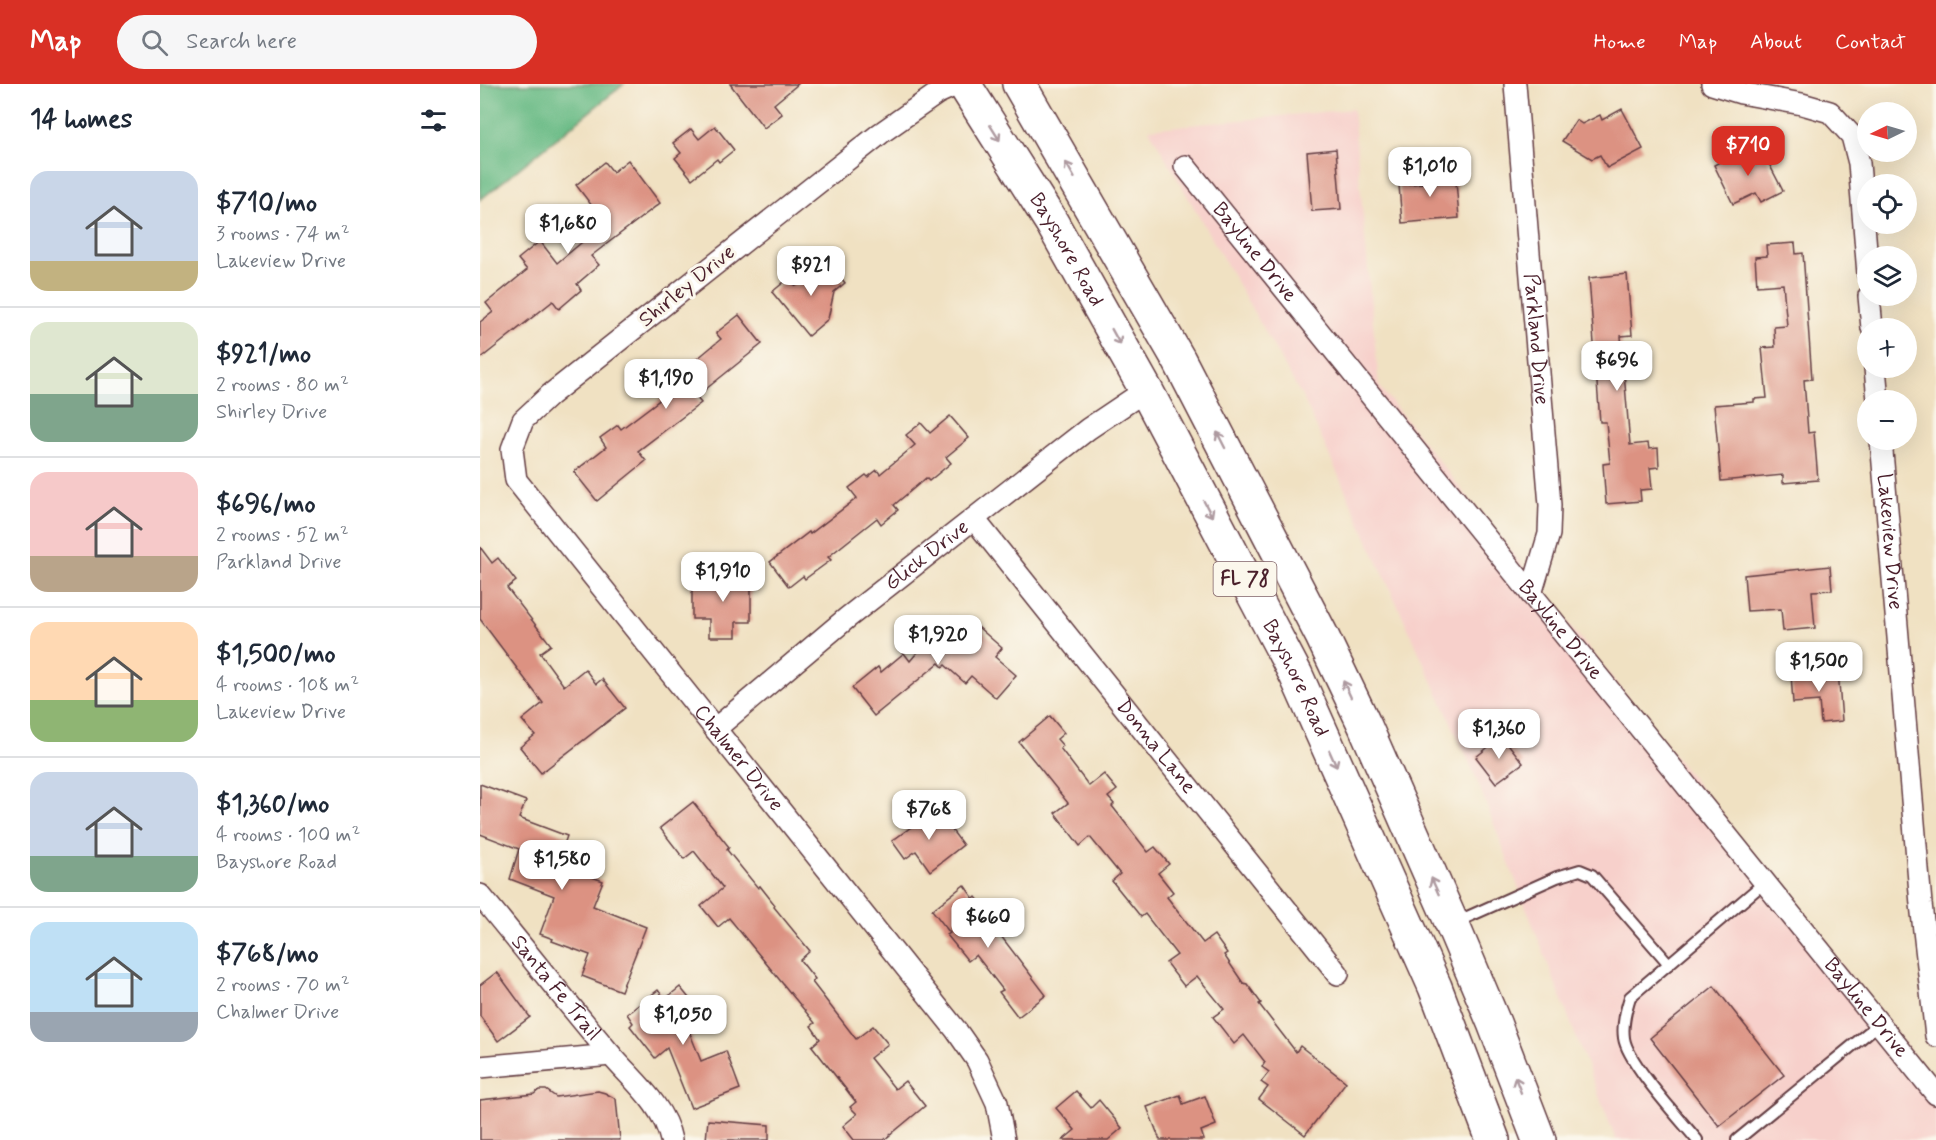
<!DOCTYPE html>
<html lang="en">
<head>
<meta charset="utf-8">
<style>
	:root { --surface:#fff; --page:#f6f6f7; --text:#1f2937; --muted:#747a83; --line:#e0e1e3; --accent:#d93025 }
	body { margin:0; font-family:Mynerve,sans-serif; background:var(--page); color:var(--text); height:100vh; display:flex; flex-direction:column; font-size:22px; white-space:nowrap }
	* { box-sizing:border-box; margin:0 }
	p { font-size:20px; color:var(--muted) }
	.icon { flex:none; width:33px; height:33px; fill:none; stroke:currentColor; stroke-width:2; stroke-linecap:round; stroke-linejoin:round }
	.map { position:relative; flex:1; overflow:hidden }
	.details { display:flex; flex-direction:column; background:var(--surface); width:480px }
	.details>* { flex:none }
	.needle { width:39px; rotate:265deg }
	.buttons { position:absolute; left:1377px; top:18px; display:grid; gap:12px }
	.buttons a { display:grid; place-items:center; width:60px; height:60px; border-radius:50%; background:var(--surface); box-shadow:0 6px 24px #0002; font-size:30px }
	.price { position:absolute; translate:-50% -51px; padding:0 14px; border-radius:12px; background:#fff; color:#222; font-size:20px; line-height:39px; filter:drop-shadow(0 2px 3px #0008) }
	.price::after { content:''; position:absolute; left:50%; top:36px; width:18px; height:14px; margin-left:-9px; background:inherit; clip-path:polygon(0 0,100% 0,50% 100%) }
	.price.on { background:var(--accent); color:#fff }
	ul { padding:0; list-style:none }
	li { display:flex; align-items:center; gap:18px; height:150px; padding:0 30px }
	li+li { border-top:2px solid var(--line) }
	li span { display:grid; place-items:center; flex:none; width:168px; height:120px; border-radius:18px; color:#555 }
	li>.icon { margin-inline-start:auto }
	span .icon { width:72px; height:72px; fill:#fffc; stroke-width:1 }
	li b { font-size:26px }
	h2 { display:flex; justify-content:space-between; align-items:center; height:72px; padding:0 30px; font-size:26px }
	header { display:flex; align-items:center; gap:36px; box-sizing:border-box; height:84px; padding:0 30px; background:var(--accent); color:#fff }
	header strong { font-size:28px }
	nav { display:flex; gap:33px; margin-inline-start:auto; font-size:21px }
	.search { width:420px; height:54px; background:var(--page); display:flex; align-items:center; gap:15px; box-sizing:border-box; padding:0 21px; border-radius:33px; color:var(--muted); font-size:22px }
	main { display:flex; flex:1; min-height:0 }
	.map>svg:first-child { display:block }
</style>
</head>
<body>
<header>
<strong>Map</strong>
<div class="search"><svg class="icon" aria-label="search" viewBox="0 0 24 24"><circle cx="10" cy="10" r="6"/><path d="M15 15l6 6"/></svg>Search here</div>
<nav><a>Home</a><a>Map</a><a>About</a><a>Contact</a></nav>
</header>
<main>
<section class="details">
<h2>14 homes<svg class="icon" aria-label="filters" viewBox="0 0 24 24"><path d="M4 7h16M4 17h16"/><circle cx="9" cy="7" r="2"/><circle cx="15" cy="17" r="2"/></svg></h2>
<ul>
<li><span style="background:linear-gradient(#c9d6e8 75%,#c2b280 0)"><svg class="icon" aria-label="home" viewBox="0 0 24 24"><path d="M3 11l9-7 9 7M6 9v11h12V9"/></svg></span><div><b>$710/mo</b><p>3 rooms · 74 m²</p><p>Lakeview Drive</p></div></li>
<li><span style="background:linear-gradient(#dfe7d0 60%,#7fa58c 0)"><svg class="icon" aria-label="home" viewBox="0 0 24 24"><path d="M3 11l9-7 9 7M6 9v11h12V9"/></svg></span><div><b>$921/mo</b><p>2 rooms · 80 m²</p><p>Shirley Drive</p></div></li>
<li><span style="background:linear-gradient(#f6c9c9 70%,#b9a48a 0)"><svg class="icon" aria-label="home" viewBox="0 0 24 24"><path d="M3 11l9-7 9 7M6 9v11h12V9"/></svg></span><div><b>$696/mo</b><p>2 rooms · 52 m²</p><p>Parkland Drive</p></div></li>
<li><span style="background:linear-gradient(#ffd9b3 65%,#8fb573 0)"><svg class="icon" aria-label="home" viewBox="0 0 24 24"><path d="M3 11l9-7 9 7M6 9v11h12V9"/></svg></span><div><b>$1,500/mo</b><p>4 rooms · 108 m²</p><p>Lakeview Drive</p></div></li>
<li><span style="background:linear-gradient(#c9d6e8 70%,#7fa58c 0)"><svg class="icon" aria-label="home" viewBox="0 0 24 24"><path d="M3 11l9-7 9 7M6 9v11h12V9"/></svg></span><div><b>$1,360/mo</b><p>4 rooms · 100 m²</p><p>Bayshore Road</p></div></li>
<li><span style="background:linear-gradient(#bfe0f5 75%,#9aa5b1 0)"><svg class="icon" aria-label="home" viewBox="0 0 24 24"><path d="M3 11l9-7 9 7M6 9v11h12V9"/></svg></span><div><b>$768/mo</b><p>2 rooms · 70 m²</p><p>Chalmer Drive</p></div></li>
</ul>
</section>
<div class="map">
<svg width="1456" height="1056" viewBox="0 0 1456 1056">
	<rect width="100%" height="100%" fill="#fbf7ec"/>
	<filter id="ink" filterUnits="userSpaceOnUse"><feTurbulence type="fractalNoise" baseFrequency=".0167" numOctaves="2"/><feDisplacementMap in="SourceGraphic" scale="12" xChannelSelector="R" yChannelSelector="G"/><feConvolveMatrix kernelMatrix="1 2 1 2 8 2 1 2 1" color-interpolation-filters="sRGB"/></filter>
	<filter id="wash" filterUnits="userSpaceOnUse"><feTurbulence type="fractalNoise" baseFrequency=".008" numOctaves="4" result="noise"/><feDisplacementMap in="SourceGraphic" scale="24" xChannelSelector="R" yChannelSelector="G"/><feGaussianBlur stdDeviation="1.35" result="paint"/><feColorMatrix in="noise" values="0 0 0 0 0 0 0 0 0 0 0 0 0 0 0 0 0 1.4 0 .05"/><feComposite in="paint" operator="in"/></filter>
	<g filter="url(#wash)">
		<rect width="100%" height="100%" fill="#f0e1c2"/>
		<path fill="#f7d0cb" d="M873 25 899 302 1456 1000V1056H1136L994 689 824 316 669 45Z"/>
		<path fill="#6bbb86" stroke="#5a6d58" stroke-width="1.5" d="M0 0H144L0 116Z"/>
		<g id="blocks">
			<g fill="#dc9282">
				<path d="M250 0H318L294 20 302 30 284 44Z"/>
				<path d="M1142 25 1163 65 1127 84 1120 71 1112 75 1082 57 1096 36 1102 40 1120 31 1122 36Z"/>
				<path d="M235 42 254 66 239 78 237 75 212 95 195 74 201 69 193 59 211 45 219 55Z"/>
				<path d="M856 65 861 125 832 127 827 68Z"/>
				<path d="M1274 65 1279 75 1285 72 1303 107 1281 118 1276 109 1253 120 1234 81 1257 69 1259 72Z"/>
				<path d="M148 76 180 119 111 172 119 181 97 200 101 206 79 225 73 217 0 275V238L13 228 6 219 47 186 38 175 60 157 77 179 125 139 96 101 125 78 133 88Z"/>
				<path d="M975 85 979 134 922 139 919 101 942 99 941 88Z"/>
				<path d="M1315 159 1316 170 1323 169 1332 295 1324 296 1328 349 1334 348 1338 396 1303 399V391L1241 397 1234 321 1274 318V315L1287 314 1282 264 1295 263 1294 243 1307 242 1303 200 1277 202 1275 173 1287 172 1286 161Z"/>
				<path d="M348 177 365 199 354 208 348 235 328 252 292 208 309 194 316 202Z"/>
				<path d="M1147 190 1152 251 1141 252 1150 361 1168 359 1169 365 1178 364 1179 383 1170 384 1172 405 1160 406 1161 417 1126 420 1123 380 1130 379 1126 338H1120L1109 194Z"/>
				<path d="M259 231 282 260 216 313 221 319 158 367 166 377 117 417 94 388 126 363 120 354 138 341 141 345 186 311 178 300 196 286 199 290 241 255 236 249Z"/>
				<path d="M470 332 489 354 466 373 471 379 449 397 446 394 414 421 418 426 401 440 397 434 348 473 351 476 325 495 323 492 309 503 290 478 329 448 330 450 377 414 369 404 386 391 388 393 397 386 400 390 435 361 426 351 441 339 450 349Z"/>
				<path d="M0 463 12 479 18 474 36 497 27 504 71 561 60 569 84 602 105 585 116 600 122 595 145 624 61 689 40 663 55 651 42 636 63 619 0 535Z"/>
				<path d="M1350 482 1352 506 1332 507 1335 544 1303 547 1301 525 1267 527 1264 491Z"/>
				<path d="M228 490H271V538H256V553H229V535H212V498H228Z"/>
				<path d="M467 534 489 554 498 543 522 564 515 573 536 591 516 614 491 592 485 599 465 581 463 583 459 579 394 632 372 604 398 583 401 588 424 569 430 577Z"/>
				<path d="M1358 586 1362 637 1341 639 1339 617 1313 619 1311 590Z"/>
				<path d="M570 632 584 649 577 655 583 662 580 664 609 702 624 690 637 706 628 713 634 720 632 722 668 768 675 763 689 780 678 789 693 808 687 813 723 859 734 851 747 869 744 871 763 899 767 900 781 919 779 920 816 968 820 962 866 998 825 1051 779 1015 788 1003 781 998 789 988 782 983 785 978 764 951 754 960 733 933 744 925 717 892 704 902 686 879 697 871 665 830 661 833 632 797 640 790 610 753 600 762 575 729 588 719 539 658Z"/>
				<path d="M1022 652 1043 679 1016 699 996 673Z"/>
				<path d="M0 700 46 717 39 734 87 752 77 780 123 797 113 822 166 843 141 907 102 892 110 871 72 857 73 855 60 850 74 812 30 795 39 765 0 750Z"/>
				<path d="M213 718 249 763 247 766 278 804 280 802 295 821 294 823 330 867 320 876 335 895 332 898 376 955 393 942 408 960 390 974 415 1005 425 997 445 1022 404 1056H374L363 1042 377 1030 370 1023 376 1018 332 962 340 955 331 942 335 939 249 834 238 843 221 822 243 804 214 767 204 775 180 744Z"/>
				<path d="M456 725 483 761 450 787 436 767 425 775 412 757Z"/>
				<path d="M484 801 494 815 496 813 515 836 511 839 566 911 538 933 519 908 523 906 496 871 488 877 467 851 470 849 452 826Z"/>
				<path d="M17 888 50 933 18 957 0 932V901Z"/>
				<path d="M1234 902 1304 991 1239 1042 1170 954Z"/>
				<path d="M200 903 225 934 209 947 221 977 246 967 260 1005 211 1024 187 964 175 974 150 942 153 939 147 930 178 906 185 915Z"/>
				<path d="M59 1006H66L76 1013 118 1007 125 1009 136 1015 140 1056H0V1016L54 1010Z"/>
				<path d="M596 1007 611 1024 619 1016 642 1044 628 1056H583L595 1046 576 1024Z"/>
				<path d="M700 1011 703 1020 725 1012 736 1041 721 1047 724 1056H680L667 1023Z"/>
				<path d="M228 1036 289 1041V1056H226Z"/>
			</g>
		</g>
	</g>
	<g filter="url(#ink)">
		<use href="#blocks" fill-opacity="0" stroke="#633c42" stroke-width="1.5"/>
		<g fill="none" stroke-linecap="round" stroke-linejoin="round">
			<defs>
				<g id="service">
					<path d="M974 839 1077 793 1100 786 1112 791 1189 880"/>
					<path d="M1217 1056C1200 1035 1147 978 1144 954 1142 940 1146 926 1150 913L1285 798"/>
					<path d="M1257 1056 1400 939"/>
				</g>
				<g id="minor">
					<path id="s1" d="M478 0 458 9 401 49 70 311 43 336 32 365 36 396 476 946 497 976 517 1019 524 1056"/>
					<path id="s2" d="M1035 0 1070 421 1069 450 1051 510"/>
					<path d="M1232 0 1261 9 1322 20 1350 28 1372 52 1379 79 1388 190"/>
					<path id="s3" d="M705 82 1456 1010"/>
					<path d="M1389 212 1392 244"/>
					<path d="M1395 284 1398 316"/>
					<path id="s4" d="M1401 356 1441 820 1456 952"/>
					<path id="s5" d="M494 435 858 890"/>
					<path id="s6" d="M235 645 367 534 608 345 666 306"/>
					<path id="s7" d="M0 811C44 864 87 919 131 971 153 997 184 1021 191 1056"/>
					<path d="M0 983 131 971"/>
				</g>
				<g id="primary">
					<path id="s8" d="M484 0 572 139 666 306 816 591 955 903 1013 1056"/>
					<path d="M539 0 699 276 842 552 885 642 976 849 1014 939 1059 1056"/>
				</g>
			</defs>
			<use href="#service" stroke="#633c42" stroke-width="14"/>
			<use href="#minor" stroke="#633c42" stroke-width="24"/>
			<use href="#primary" stroke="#633c42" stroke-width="36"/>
			<use href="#service" stroke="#fff" stroke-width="10"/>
			<use href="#minor" stroke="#fff" stroke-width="21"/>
			<use href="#primary" stroke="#fff" stroke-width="33"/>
		</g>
		<defs><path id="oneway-shaft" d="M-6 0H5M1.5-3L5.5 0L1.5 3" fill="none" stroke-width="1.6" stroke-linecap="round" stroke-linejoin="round" transform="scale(1.5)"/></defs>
		<g stroke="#ae9aa0">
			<use href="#oneway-shaft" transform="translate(515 49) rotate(58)"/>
			<use href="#oneway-shaft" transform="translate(590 86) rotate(-120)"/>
			<use href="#oneway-shaft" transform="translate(636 253) rotate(61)"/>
			<use href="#oneway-shaft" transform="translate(741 356) rotate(-117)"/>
			<use href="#oneway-shaft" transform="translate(728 425) rotate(62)"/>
			<use href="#oneway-shaft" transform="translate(867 605) rotate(-115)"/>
			<use href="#oneway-shaft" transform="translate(853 675) rotate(66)"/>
			<use href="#oneway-shaft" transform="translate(955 802) rotate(-114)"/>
			<use href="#oneway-shaft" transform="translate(1038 1001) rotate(-111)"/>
		</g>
	</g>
	<g text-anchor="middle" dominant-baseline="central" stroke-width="6" stroke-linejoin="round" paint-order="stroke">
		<rect fill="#fbf7ec" stroke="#7f6065" stroke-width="1.5" x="733.5" y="478" width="63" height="34" rx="4.5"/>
		<g font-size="20" font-weight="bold" fill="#4a1f2b">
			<text x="765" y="495">FL 78</text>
		</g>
		<g font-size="21" fill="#4a1f2b" stroke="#fbf7ec">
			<text stroke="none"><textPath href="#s8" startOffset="195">Bayshore Road</textPath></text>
			<text stroke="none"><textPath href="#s3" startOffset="111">Bayline Drive</textPath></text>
			<text transform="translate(207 202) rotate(-39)">Shirley Drive</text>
			<text stroke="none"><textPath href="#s2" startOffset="256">Parkland Drive</textPath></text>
			<text stroke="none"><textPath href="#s4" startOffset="102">Lakeview Drive</textPath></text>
			<text stroke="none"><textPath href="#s6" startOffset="274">Glick Drive</textPath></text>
			<text stroke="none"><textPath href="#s3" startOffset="597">Bayline Drive</textPath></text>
			<text stroke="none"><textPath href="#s8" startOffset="681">Bayshore Road</textPath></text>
			<text stroke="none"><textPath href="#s5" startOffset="291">Donna Lane</textPath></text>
			<text stroke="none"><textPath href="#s1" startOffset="969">Chalmer Drive</textPath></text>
			<text stroke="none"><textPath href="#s7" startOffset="120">Santa Fe Trail</textPath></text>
			<text stroke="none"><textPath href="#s3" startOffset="1083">Bayline Drive</textPath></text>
		</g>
	</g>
</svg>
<div class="buttons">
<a><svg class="needle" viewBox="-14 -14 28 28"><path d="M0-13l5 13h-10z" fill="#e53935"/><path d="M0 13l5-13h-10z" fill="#747a83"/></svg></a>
<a><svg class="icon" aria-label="locate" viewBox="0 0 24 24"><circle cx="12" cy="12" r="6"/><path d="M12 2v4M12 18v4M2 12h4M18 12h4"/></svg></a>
<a><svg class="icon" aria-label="layers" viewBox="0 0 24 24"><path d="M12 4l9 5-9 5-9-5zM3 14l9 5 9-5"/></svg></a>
<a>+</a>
<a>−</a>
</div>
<b class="price on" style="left:1268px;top:93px">$710</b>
<b class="price" style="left:950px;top:114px">$1,010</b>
<b class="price" style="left:88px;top:171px">$1,680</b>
<b class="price" style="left:331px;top:213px">$921</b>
<b class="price" style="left:1137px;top:308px">$696</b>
<b class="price" style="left:186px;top:326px">$1,190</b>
<b class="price" style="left:243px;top:519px">$1,910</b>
<b class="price" style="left:458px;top:582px">$1,920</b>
<b class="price" style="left:1339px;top:609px">$1,500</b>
<b class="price" style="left:1019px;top:676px">$1,360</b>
<b class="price" style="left:449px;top:757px">$768</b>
<b class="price" style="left:82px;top:807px">$1,580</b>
<b class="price" style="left:508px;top:865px">$660</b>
<b class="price" style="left:203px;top:962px">$1,050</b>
</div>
</main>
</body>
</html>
